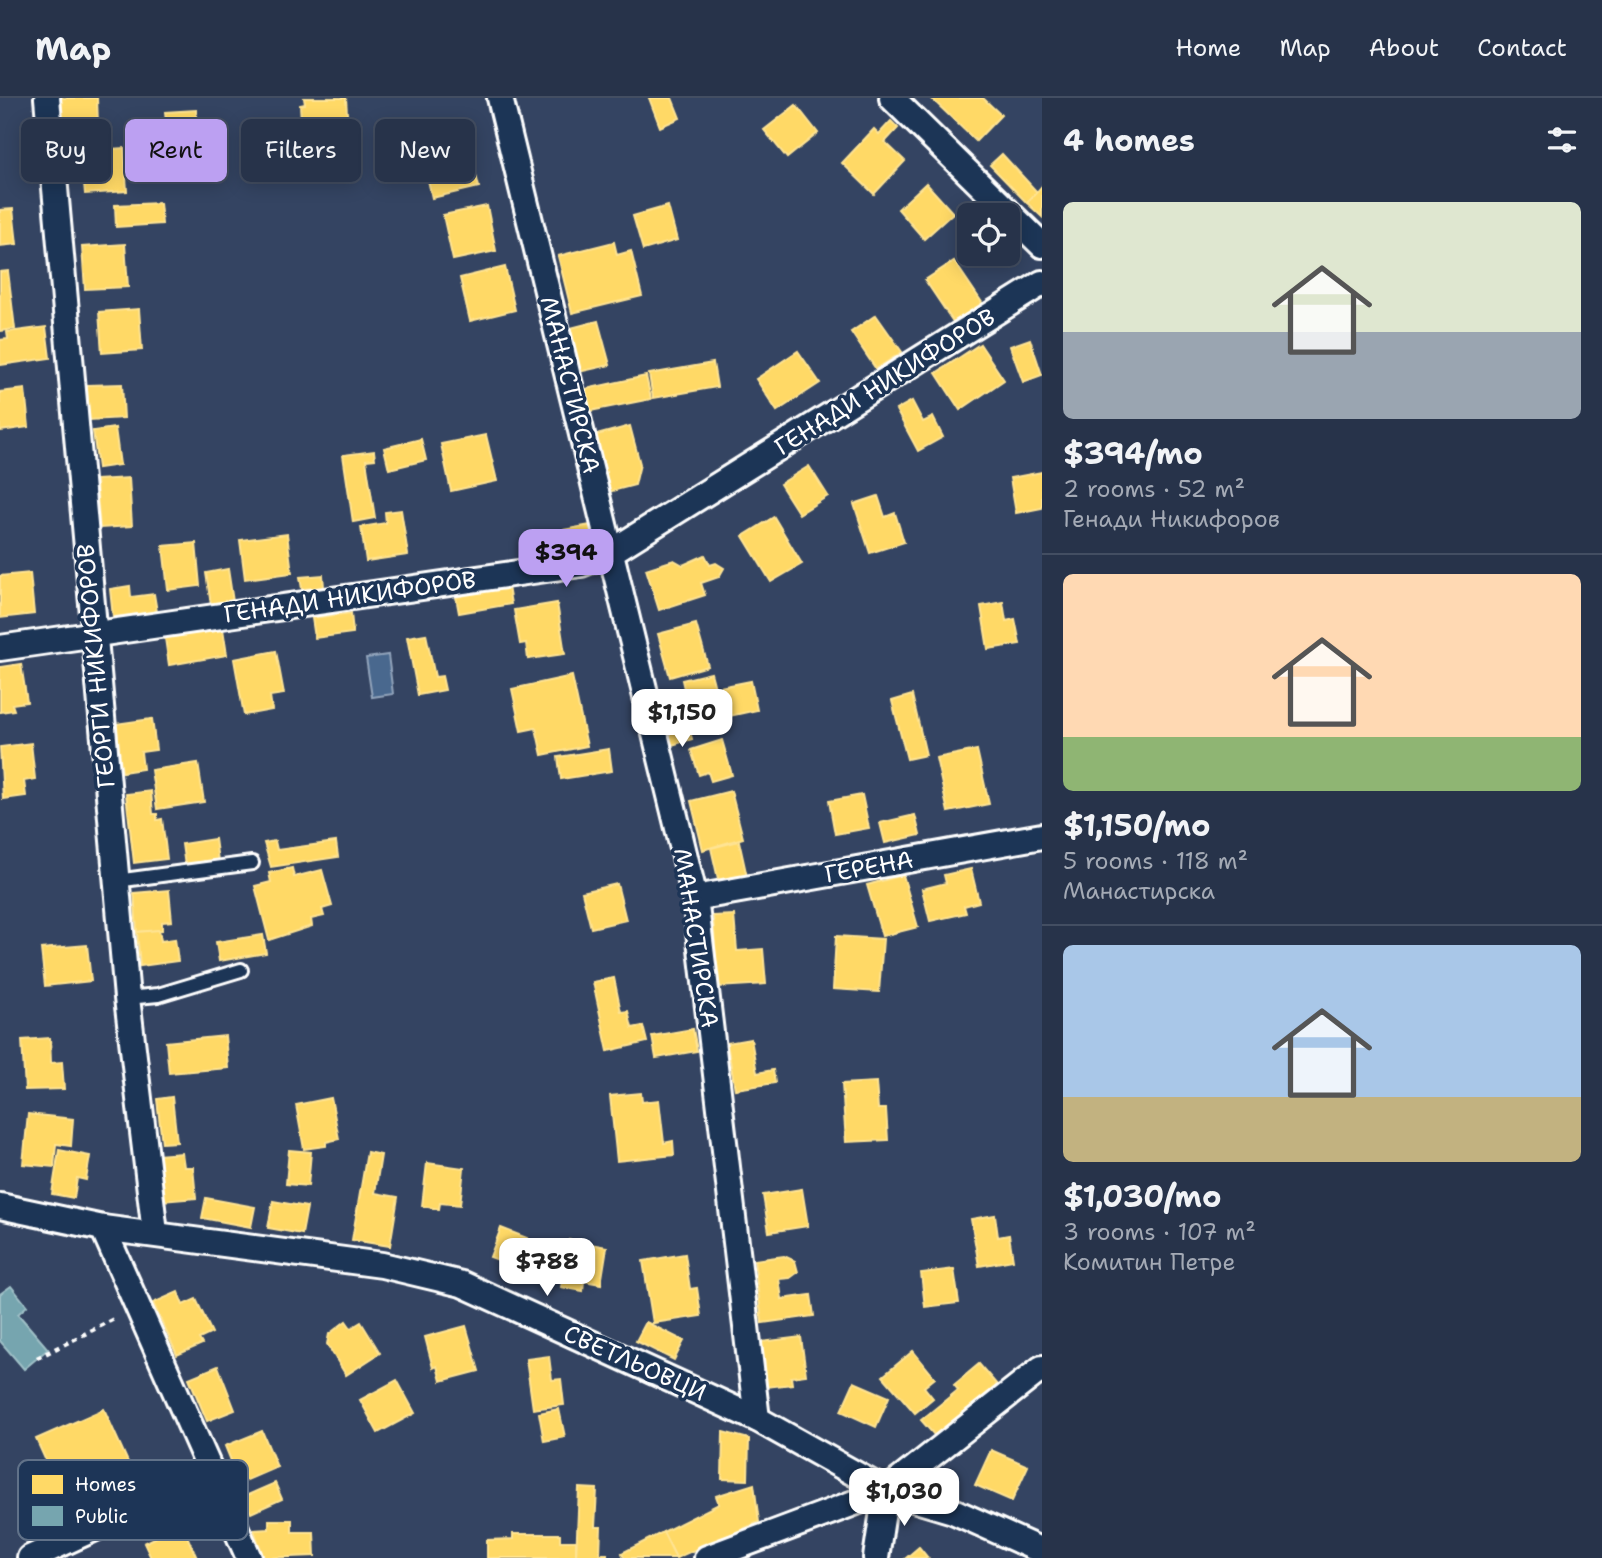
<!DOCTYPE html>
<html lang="en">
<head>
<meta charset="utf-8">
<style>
	:root { --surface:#27334a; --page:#333f54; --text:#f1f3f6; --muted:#a4aab5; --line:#434e62; --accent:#bca0f2 }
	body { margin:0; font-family:"Shantell Sans",sans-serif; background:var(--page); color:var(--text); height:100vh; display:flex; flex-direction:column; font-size:26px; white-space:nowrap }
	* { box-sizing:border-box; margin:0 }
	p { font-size:23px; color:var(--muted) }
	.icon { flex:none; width:38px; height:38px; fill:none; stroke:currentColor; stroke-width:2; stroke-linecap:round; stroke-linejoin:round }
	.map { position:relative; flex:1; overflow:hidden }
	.drawer { display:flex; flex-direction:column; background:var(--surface); width:560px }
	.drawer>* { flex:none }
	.hud { position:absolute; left:21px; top:21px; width:665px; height:63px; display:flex; gap:14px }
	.tools { position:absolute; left:957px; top:105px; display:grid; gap:14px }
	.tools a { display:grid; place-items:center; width:63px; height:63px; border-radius:10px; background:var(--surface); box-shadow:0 4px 18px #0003,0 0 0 2px var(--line); font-size:35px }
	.price { position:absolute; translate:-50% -60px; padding:0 16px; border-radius:14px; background:#fff; color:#222; font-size:23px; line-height:46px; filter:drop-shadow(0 2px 4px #0008) }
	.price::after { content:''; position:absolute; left:50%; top:42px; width:21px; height:16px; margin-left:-10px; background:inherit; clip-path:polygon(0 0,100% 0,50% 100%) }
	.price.selected { background:var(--accent); color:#111 }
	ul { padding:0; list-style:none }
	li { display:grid; align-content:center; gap:14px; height:371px; padding:0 21px }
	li+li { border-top:2px solid var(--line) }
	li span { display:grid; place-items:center; height:217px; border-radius:10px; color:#555 }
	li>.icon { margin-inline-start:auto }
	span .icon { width:126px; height:126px; fill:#fffc; stroke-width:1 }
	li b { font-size:30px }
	h2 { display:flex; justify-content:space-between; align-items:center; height:84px; padding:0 21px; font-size:30px }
	.pill { padding:0 24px; border-radius:10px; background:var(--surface); box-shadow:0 4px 18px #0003,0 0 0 2px var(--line); font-size:24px; line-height:63px }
	.pill.selected { background:var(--accent); color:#111 }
	header { display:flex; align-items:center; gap:42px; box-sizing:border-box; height:98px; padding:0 35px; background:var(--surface); border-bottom:2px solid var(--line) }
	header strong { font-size:33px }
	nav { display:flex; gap:38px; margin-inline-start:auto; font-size:24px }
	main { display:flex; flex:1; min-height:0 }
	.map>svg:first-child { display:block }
</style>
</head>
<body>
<header>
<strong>Map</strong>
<nav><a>Home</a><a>Map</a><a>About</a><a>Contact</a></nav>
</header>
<main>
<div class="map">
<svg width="1042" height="1460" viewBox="0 0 1042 1460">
	<rect width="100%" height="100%" fill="#344462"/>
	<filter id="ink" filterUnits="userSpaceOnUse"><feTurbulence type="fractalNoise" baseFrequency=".0143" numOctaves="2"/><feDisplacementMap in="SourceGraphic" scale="14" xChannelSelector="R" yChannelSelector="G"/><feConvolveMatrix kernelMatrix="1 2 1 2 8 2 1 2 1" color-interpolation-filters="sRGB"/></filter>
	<g filter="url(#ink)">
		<path fill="#49688e" stroke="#92a4bb" stroke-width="2" d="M388 557 393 596 372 599 366 560Z"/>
		<g fill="#ffd966" stroke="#ffe494" stroke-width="2">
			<path d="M59 0H97L98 26 59 27Z"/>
			<path d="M304 0H346L349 48H342V52L303 55 300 7 305 6Z"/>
			<path d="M649 0H672L680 20 660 29Z"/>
			<path d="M931 0H983L1001 17 976 43Z"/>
			<path d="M796 7 818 35 787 60 764 32Z"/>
			<path d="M196 12 197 33 167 35 165 14Z"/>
			<path d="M891 23 898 30 885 44 905 63 874 96 842 65 874 31 879 36Z"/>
			<path d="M124 50 127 93 85 96 81 53Z"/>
			<path d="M470 53 479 89 432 100 424 64Z"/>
			<path d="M1002 56 1037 94 1027 105 990 67Z"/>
			<path d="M926 85 953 115 924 141 898 111Z"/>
			<path d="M1042 88V119L1027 105Z"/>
			<path d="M160 105 162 126 116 129 115 107Z"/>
			<path d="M487 108 496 153 453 162 443 117Z"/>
			<path d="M668 108 677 142 643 152 633 118Z"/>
			<path d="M13 111 17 146 0 148V112Z"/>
			<path d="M614 144 617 157 631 153 642 198 572 215 558 158Z"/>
			<path d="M125 146 128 189 85 191 82 149Z"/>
			<path d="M954 163 983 206 954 225 925 182Z"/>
			<path d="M505 169 515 212 470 223 460 180Z"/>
			<path d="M8 173 15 231 0 233V174Z"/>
			<path d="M139 211 142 252 102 255 99 214Z"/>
			<path d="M876 217 902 254 876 271 851 234Z"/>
			<path d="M598 223 610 267 578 274 567 231Z"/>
			<path d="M46 229 50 260 0 267V242L8 241 7 234Z"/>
			<path d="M1030 241 1042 277 1023 284 1010 248Z"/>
			<path d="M980 246 1004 282 960 312 936 275Z"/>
			<path d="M798 253 820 285 777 313 756 281Z"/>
			<path d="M713 265 717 289 653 300 649 276Z"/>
			<path d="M646 278 651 301 585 314 581 292Z"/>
			<path d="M122 286 124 320 89 322 87 287Z"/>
			<path d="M25 291 29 329 0 333V294Z"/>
			<path d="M912 303 923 324 933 319 943 339 918 353 896 312Z"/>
			<path d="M630 328 640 366 635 387 608 394 593 338Z"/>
			<path d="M115 330 120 367 98 370 93 333Z"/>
			<path d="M486 337 497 383 451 393 441 346Z"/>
			<path d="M421 341 426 362 389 371 384 350Z"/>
			<path d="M374 353 375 361 366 362 375 420 353 424 343 357Z"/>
			<path d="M809 368 828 398 799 416 780 386Z"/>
			<path d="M1042 374V410L1016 415 1010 380Z"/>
			<path d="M129 380 132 428 100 430 96 382Z"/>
			<path d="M878 398 885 419 895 415 904 444 870 455 854 406Z"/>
			<path d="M401 412 408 457 366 463 361 429 386 425 385 414Z"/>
			<path d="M774 419 802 466 771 484 743 438Z"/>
			<path d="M591 427 595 450 534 461 530 438Z"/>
			<path d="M287 436 292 475 245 481 240 442Z"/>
			<path d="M196 445 200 488 168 492 163 448Z"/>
			<path d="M705 457 710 467 716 465 724 470 719 479 701 485 705 497 659 512 646 471 674 462 683 467Z"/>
			<path d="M228 471 233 504 211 507 206 475Z"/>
			<path d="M30 475 34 516 0 520V478Z"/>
			<path d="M323 477 324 489 302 491 300 479Z"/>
			<path d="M130 488 131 499 154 496 157 514 113 519 110 491Z"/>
			<path d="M508 489 511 506 459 515 456 499Z"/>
			<path d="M1003 504 1006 523 1015 521 1020 546 988 551 981 508Z"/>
			<path d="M557 505 565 556 528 561 526 545 520 546 514 512Z"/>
			<path d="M351 515 353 535 315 540 312 520Z"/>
			<path d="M696 526 708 568 670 579 658 536Z"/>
			<path d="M223 531 227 557 169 567 165 540Z"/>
			<path d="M426 536 435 579 442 578 445 592 418 597 407 539Z"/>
			<path d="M276 553 284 596 270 598 272 612 244 617 234 561Z"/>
			<path d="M21 566 27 604 12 606 14 612 0 614V569Z"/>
			<path d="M711 575 715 590 751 583 757 612 720 620 718 606 689 612 682 582Z"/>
			<path d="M572 578 587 648 542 657 536 630 521 633 512 591Z"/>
			<path d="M912 597 926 657 907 661 892 603Z"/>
			<path d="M685 614 692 641 672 647 664 620Z"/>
			<path d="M152 621 156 652 141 654 143 671 122 674 115 626Z"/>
			<path d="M722 642 732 677 711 683 708 674 699 677 691 652Z"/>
			<path d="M31 645 35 681 24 683 26 698 3 701 0 649Z"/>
			<path d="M609 651 612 673 561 681 558 659Z"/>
			<path d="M977 652 989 706 948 714 936 660Z"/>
			<path d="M198 665 204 704 157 711 151 672Z"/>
			<path d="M151 693 153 716H157V722L162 721 167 761 134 765 126 696Z"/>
			<path d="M731 693 743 740 703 752 691 703Z"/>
			<path d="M862 697 869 730 835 736 829 703Z"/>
			<path d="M915 717 920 737 885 745 880 725Z"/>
			<path d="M215 741 218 763 185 768 182 746Z"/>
			<path d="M275 743 277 752 336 744 338 759 271 769 264 745Z"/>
			<path d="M739 743 747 779 719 785 711 750Z"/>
			<path d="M292 770 294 779 322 772 332 808 322 811 324 818 311 821 312 828 269 842 255 788 271 784 269 775Z"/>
			<path d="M971 771 979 804 964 808 966 815 930 823 922 791 946 785 944 777Z"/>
			<path d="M903 777 918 829 882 838 867 787Z"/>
			<path d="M617 786 626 822 591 830 582 794Z"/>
			<path d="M169 792 172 823 162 824V832L137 834 134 795Z"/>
			<path d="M734 817 737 853 763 851 766 886 718 889 713 818Z"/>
			<path d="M159 832 161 843 175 841 178 863 140 868 137 834Z"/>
			<path d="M263 837 266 855 219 863 216 844Z"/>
			<path d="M836 838 883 841 879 894 833 891Z"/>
			<path d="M87 847 91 883 45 888 41 851Z"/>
			<path d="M614 880 621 914 628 913 632 930 643 928 647 944 608 953 593 884Z"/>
			<path d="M693 931 697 953 656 960 652 938Z"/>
			<path d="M225 938 228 970 169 975 166 944Z"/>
			<path d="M50 940 51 965 62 964 64 991 25 992 22 942Z"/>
			<path d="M751 941 757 975 773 972 775 985 735 991 727 945Z"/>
			<path d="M876 984 878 1011H886L888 1042 846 1044 842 986Z"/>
			<path d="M641 995 642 1004 659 1002 664 1045 673 1043 674 1057 617 1063 610 998Z"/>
			<path d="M172 999 177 1044 162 1045 157 1001Z"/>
			<path d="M331 1000 339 1041 326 1044V1048L304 1051 296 1007Z"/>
			<path d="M28 1016 73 1021 71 1048 56 1046 54 1069 23 1066Z"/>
			<path d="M59 1052 90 1058 86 1082 77 1080 74 1100 52 1096Z"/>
			<path d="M289 1052 311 1054 308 1088 286 1086Z"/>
			<path d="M367 1054 381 1057 375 1095 398 1099 390 1148 352 1142Z"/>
			<path d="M182 1055 184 1069H193L196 1100 162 1103 158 1057Z"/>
			<path d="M427 1065 464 1070 460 1107 440 1105 439 1111 422 1108Z"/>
			<path d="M802 1091 808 1128 769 1134 763 1097Z"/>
			<path d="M206 1100 255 1109 251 1129 202 1120Z"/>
			<path d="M273 1103 307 1109 302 1136 268 1130Z"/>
			<path d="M995 1117 998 1139 1009 1137 1013 1162 979 1168 971 1121Z"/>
			<path d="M501 1130 527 1140 517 1169 490 1159Z"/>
			<path d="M569 1142 607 1149 601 1186 584 1183 583 1193 561 1189Z"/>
			<path d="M685 1156 690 1191 697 1190 701 1218 653 1225 643 1163Z"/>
			<path d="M784 1158 795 1163 798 1174 790 1180 779 1181 782 1201 811 1197 814 1218 762 1225 754 1162Z"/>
			<path d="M954 1171 959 1205 925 1209 921 1175Z"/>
			<path d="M178 1194 183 1207 196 1201 212 1235 199 1241 202 1246 177 1257 153 1205Z"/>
			<path d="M346 1223 351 1230 361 1224 380 1255 346 1277 327 1246 329 1236Z"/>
			<path d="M646 1224 684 1243 674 1262 636 1243Z"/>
			<path d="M466 1228 479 1273 441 1283 437 1268 433 1270 425 1239Z"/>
			<path d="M801 1239 806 1277 791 1279 792 1286 766 1289 760 1244Z"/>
			<path d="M913 1253 935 1280 924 1289 933 1300 915 1315 883 1278Z"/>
			<path d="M549 1258 552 1282 561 1281 564 1307 533 1311 526 1261Z"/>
			<path d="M979 1266 997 1287 936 1339 921 1322 958 1292 954 1287Z"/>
			<path d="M218 1268 235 1312 207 1323 189 1280Z"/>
			<path d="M397 1282 415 1315 378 1335 360 1302Z"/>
			<path d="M854 1284 889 1299 876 1329 841 1313Z"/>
			<path d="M104 1311 132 1373 64 1403 36 1341Z"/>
			<path d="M559 1311 565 1339 544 1343 539 1315Z"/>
			<path d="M262 1333 277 1369 240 1385 225 1348Z"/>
			<path d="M723 1334 749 1341 748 1382 722 1381Z"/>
			<path d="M991 1352 1028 1368 1012 1403 975 1387Z"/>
			<path d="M275 1385 282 1401 251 1415 243 1399Z"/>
			<path d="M754 1386 759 1424 676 1460 663 1434 719 1406 716 1398Z"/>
			<path d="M579 1390 597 1391 595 1429H601L600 1456H607V1460H576Z"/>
			<path d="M269 1422H292V1434H314L315 1458 264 1460 254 1432 269 1431Z"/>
			<path d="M182 1427 197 1460H151L144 1445Z"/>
			<path d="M663 1434 676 1460H624L622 1455Z"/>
			<path d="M513 1436H560V1443H576V1460H487V1442L513 1441Z"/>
			<path d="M919 1449 928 1460H906Z"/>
		</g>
		<path fill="#76a5af" stroke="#9fc0c7" stroke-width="2" d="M11 1188 27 1208 18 1216 48 1251 24 1271 0 1243V1196Z"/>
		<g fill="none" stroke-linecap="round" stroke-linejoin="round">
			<defs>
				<g id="service">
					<path d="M116 783 252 765"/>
					<path d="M127 900 158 897 241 872"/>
				</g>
				<g id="minor">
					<path d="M47 0 127 900 155 1135"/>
					<path d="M500 0 695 800 757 1321"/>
					<path d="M892 0 1042 147"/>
					<path d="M0 550 581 466 611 454 1042 185"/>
					<path d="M695 800 1042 738"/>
					<path d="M0 1108 103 1130 382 1167 462 1186 757 1321 886 1393 953 1413 1042 1453"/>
					<path d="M103 1130 249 1460"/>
					<path d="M30 1460 213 1376"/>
					<path d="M707 1460 886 1393 1042 1270"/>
					<path d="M876 1460 886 1393"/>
				</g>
			</defs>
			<use href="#service" stroke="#fff" stroke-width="18"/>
			<use href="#minor" stroke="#fff" stroke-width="30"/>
			<path stroke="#fff" stroke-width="4.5" stroke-dasharray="5 5" stroke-linecap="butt" d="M37 1260 116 1220"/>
			<use href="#service" stroke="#1d3557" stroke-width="12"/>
			<use href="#minor" stroke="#1d3557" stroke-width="24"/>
		</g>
	</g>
	<g text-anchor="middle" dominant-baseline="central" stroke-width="7" stroke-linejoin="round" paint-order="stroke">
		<g font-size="24" fill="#fff" stroke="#1d3557">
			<text transform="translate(885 284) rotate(-32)">ГЕНАДИ НИКИФОРОВ</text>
			<text transform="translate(570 287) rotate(76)">МАНАСТИРСКА</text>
			<text transform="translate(350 499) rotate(-8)">ГЕНАДИ НИКИФОРОВ</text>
			<text transform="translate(96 568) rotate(-95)">ГЕОРГИ НИКИФОРОВ</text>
			<text transform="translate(869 769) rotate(-10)">ГЕРЕНА</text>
			<text transform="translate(696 840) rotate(81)">МАНАСТИРСКА</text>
			<text transform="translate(635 1265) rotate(24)">СВЕТЛЬОВЦИ</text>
		</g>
	</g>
	<rect x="18" y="1362" width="230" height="80" rx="10" fill="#1d3557" stroke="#617289" stroke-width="2"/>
	<rect x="32" y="1377" width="31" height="19" fill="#ffd966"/>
	<rect x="32" y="1408" width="31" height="20" fill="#76a5af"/>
	<g font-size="19" fill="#fff">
		<text x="75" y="1393">Homes</text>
		<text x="75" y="1425">Public</text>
	</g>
</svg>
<div class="tools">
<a><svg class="icon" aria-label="locate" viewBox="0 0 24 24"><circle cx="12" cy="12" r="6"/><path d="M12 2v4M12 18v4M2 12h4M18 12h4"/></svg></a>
</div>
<b class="price selected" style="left:566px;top:491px">$394</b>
<b class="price" style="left:682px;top:651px">$1,150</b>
<b class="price" style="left:547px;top:1200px">$788</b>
<b class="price" style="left:904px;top:1430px">$1,030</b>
<div class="hud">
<a class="pill">Buy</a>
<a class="pill selected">Rent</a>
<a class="pill">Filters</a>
<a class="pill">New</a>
</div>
</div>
<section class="drawer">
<h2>4 homes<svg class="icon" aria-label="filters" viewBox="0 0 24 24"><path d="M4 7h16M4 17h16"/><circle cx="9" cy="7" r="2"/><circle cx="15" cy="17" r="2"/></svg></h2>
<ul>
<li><span style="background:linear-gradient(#dfe7d0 60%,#9aa5b1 0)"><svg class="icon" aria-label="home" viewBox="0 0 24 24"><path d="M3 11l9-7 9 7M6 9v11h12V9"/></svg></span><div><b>$394/mo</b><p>2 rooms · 52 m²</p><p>Генади Никифоров</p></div></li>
<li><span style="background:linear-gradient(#ffd9b3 75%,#8fb573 0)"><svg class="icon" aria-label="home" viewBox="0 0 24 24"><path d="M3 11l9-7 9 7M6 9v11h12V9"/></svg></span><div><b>$1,150/mo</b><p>5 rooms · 118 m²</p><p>Манастирска</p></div></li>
<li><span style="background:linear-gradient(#a9c7e8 70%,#c2b280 0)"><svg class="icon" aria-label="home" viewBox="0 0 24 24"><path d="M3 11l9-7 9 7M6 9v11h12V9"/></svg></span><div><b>$1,030/mo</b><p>3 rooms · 107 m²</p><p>Комитин Петре</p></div></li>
</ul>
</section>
</main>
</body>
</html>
